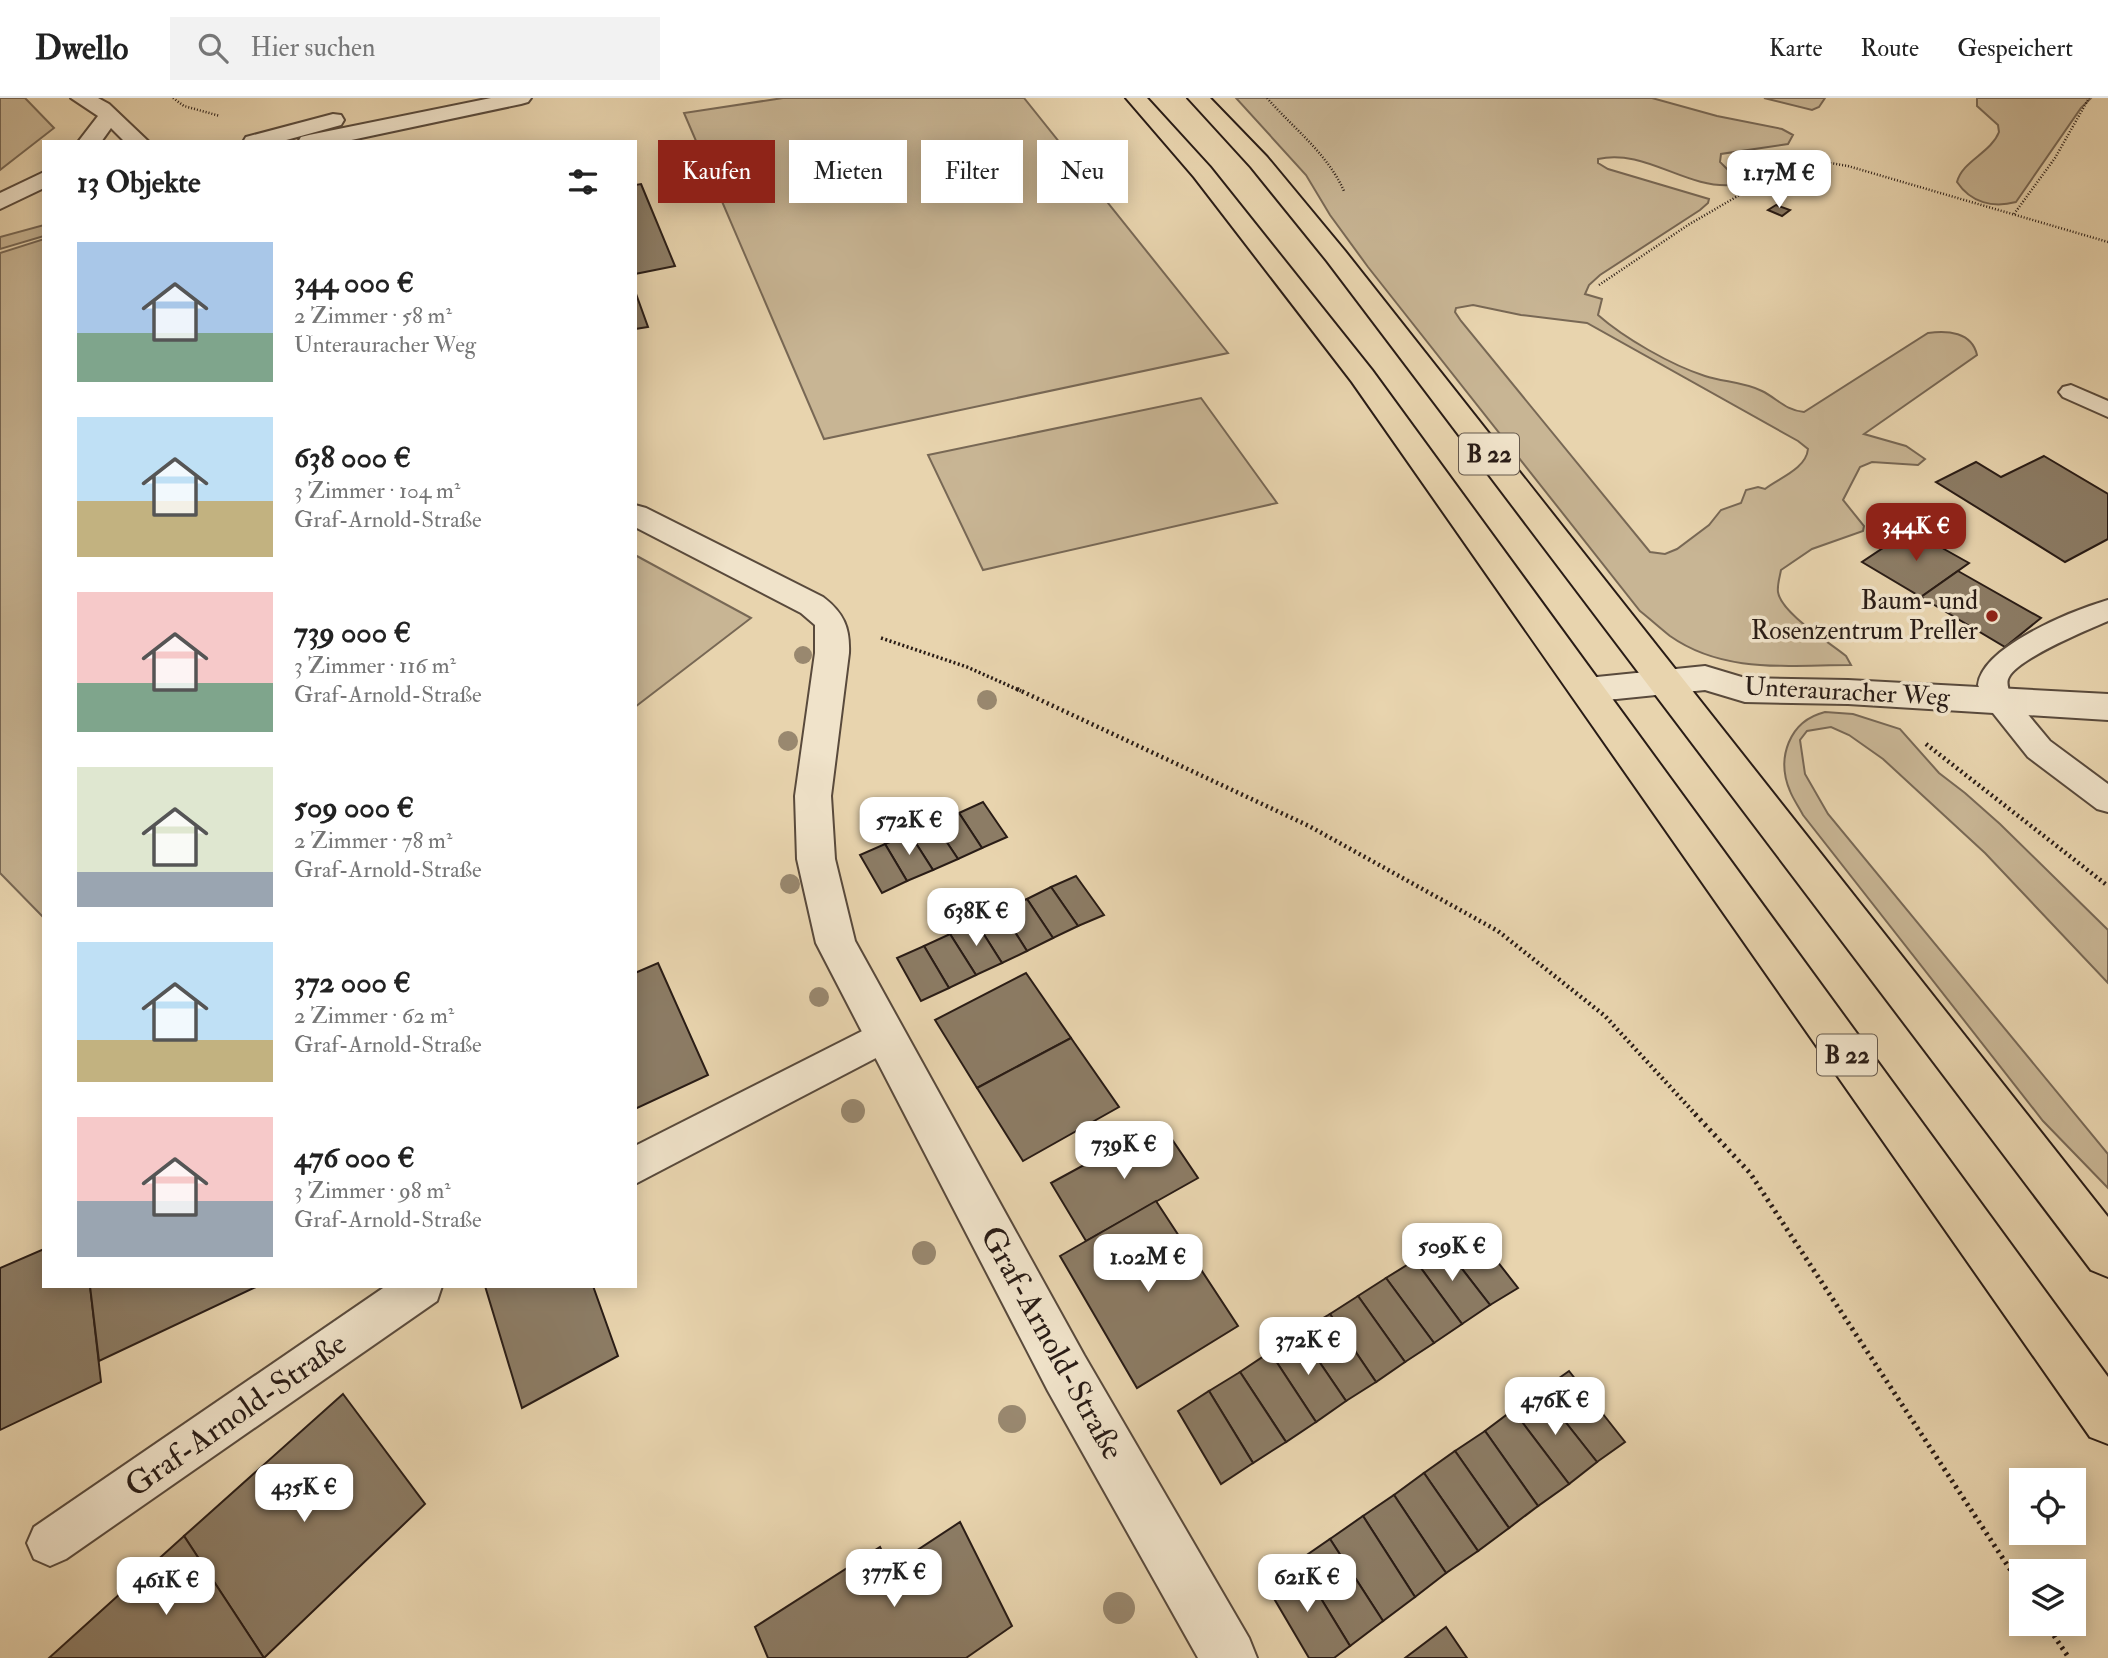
<!DOCTYPE html>
<html lang="de">
<head>
<meta charset="utf-8">
<style>
	:root { --surface:#fff; --page:#f2f2f2; --text:#222; --muted:#767676; --line:#e0e0e0; --accent:#8f2418 }
	body { margin:0; font-family:"IM FELL Double Pica",serif; background:var(--page); color:var(--text); height:100vh; display:flex; flex-direction:column; font-size:26px; white-space:nowrap }
	* { box-sizing:border-box; margin:0 }
	p { font-size:23px; color:var(--muted) }
	.icon { flex:none; width:38px; height:38px; fill:none; stroke:currentColor; stroke-width:2; stroke-linecap:round; stroke-linejoin:round }
	.map { position:relative; flex:1; overflow:hidden }
	.details { position:absolute; left:42px; top:42px; width:595px; height:1148px; display:flex; flex-direction:column; background:var(--surface); border-radius:0px; box-shadow:0 4px 18px #0003 }
	.details>* { flex:none }
	.hud { position:absolute; left:658px; top:42px; width:665px; height:63px; display:flex; gap:14px }
	.fabs { position:absolute; left:2009px; top:1370px; display:grid; gap:14px }
	.fabs a { display:grid; place-items:center; width:77px; height:77px; border-radius:0px; background:var(--surface); box-shadow:0 4px 18px #0003; font-size:35px }
	.price { position:absolute; translate:-50% -60px; padding:0 16px; border-radius:14px; background:#fff; color:#222; font-size:23px; line-height:46px; filter:drop-shadow(0 2px 4px #0008) }
	.price::after { content:''; position:absolute; left:50%; top:42px; width:21px; height:16px; margin-left:-10px; background:inherit; clip-path:polygon(0 0,100% 0,50% 100%) }
	.price.on { background:var(--accent); color:#fff }
	ul { padding:0; list-style:none }
	li { display:flex; align-items:center; gap:21px; height:175px; padding:0 35px }
	li span { display:grid; place-items:center; flex:none; width:196px; height:140px; border-radius:0px; color:#555 }
	li>.icon { margin-inline-start:auto }
	span .icon { width:84px; height:84px; fill:#fffc; stroke-width:1 }
	li b { font-size:30px }
	h2 { display:flex; justify-content:space-between; align-items:center; height:84px; padding:0 35px; font-size:30px }
	.tag { padding:0 24px; border-radius:0px; background:var(--surface); box-shadow:0 4px 18px #0003; font-size:24px; line-height:63px }
	.tag.on { background:var(--accent); color:#fff }
	header { display:flex; align-items:center; gap:42px; box-sizing:border-box; height:98px; padding:0 35px; background:var(--surface); border-bottom:2px solid var(--line) }
	header strong { font-size:33px }
	nav { display:flex; gap:38px; margin-inline-start:auto; font-size:24px }
	.search { width:490px; height:63px; background:var(--page); display:flex; align-items:center; gap:18px; box-sizing:border-box; padding:0 24px; border-radius:0px; color:var(--muted); font-size:26px }
	.map>svg:first-child { display:block }
</style>
</head>
<body>
<header>
<strong>Dwello</strong>
<div class="search"><svg class="icon" aria-label="search" viewBox="0 0 24 24"><circle cx="10" cy="10" r="6"/><path d="M15 15l6 6"/></svg>Hier suchen</div>
<nav><a>Karte</a><a>Route</a><a>Gespeichert</a></nav>
</header>
<div class="map">
<svg width="2108" height="1560" viewBox="0 0 2108 1560">
	<rect width="100%" height="100%" fill="#e8d4ae"/>
	<filter id="stains"><feTurbulence type="fractalNoise" baseFrequency=".00286" numOctaves="4"/><feColorMatrix values="0 0 0 0 .2 0 0 0 0 .09 0 0 0 0 .02 0 0 0 .5 -.17"/></filter>
	<radialGradient id="worn" r=".72"><stop offset=".6" stop-color="#630" stop-opacity="0"/><stop offset="1" stop-color="#630" stop-opacity=".3"/></radialGradient>
	<g fill="#c8b594" stroke="#786855" stroke-width="2" fill-rule="evenodd">
		<path d="M0 0H25L54 30 0 72Z"/>
		<path d="M783 0H1024L1228 255 824 341 684 15Z"/>
		<path d="M1236 0H1652L1717 18 1782 31 1793 37 1788 46 1721 56 1720 64 1736 80 1732 87C1686 91 1644 50 1598 61V65L1608 71 1709 101 1708 105 1700 112 1600 177 1589 187 1585 196 1602 201 1598 217C1624 240 1671 267 1705 278 1723 284 1744 284 1762 293 1778 301 1785 312 1804 314L1928 235C1947 232 1972 234 1977 257L1864 336 1906 348 1925 361 1918 367 1872 364 1860 369 1843 402 1864 428 1863 433 1812 451 1781 472C1780 478 1777 487 1778 494 1781 515 1829 544 1846 558L1851 567C1788 567 1724 576 1670 538 1660 530 1650 521 1640 513L1368 169 1330 117 1306 77ZM1473 207 1521 217 1587 225 1798 343 1808 351C1806 371 1779 380 1765 391L1758 389 1746 392 1741 405 1721 412 1709 427 1677 451 1665 456 1650 454 1461 223 1455 214 1456 210Z"/>
		<path d="M1764 0H1825L1819 9 1812 12Z"/>
		<path d="M1977 0H2091L2081 10 2016 104C1993 110 1971 105 1957 84 1962 63 1991 55 1999 34L1998 27 1977 8Z"/>
		<path d="M44 127V138L0 151V139Z"/>
		<path d="M44 141V820L0 775V155Z"/>
		<path d="M1201 300 1277 405 983 472 928 357Z"/>
		<path d="M635 457 751 520 635 609Z"/>
		<path d="M1825 614 1853 616 1900 631 1939 675 1965 695 2000 726 2108 832V885L1985 755 1883 661 1849 637 1831 629 1807 633 1800 642 1805 676 1828 716 2108 1056V1090L2043 1023 1803 717C1799 709 1793 701 1790 693 1776 660 1789 623 1825 614Z"/>
	</g>
	<g fill="#8c7c65" stroke="#291c16" stroke-width="2">
		<path d="M641 86 675 168 635 176V87Z"/>
		<path d="M1776 107 1790 112 1782 118 1768 112Z"/>
		<path d="M635 193 648 229 635 231Z"/>
		<path d="M2044 358 2108 396V441L2065 464 1936 384 1976 364 2001 379Z"/>
		<path d="M1910 432 1969 465 1921 499 1862 464Z"/>
		<path d="M1958 473 2041 520 2005 549 1921 499Z"/>
		<path d="M983 704 1007 739 982 750 959 715Z"/>
		<path d="M959 715 982 750 958 761 934 725Z"/>
		<path d="M934 725 958 761 933 772 910 736Z"/>
		<path d="M910 736 933 772 907 783 885 746Z"/>
		<path d="M885 746 907 783 882 795 860 757Z"/>
		<path d="M1076 778 1104 817 1078 828 1051 789Z"/>
		<path d="M1051 789 1078 828 1053 840 1027 801Z"/>
		<path d="M1027 801 1053 840 1027 853 1001 812Z"/>
		<path d="M1001 812 1027 853 1002 865 976 824Z"/>
		<path d="M976 824 1002 865 976 877 950 836Z"/>
		<path d="M950 836 976 877 949 890 924 848Z"/>
		<path d="M924 848 949 890 921 903 897 860Z"/>
		<path d="M658 865 708 977 635 1011V875Z"/>
		<path d="M1026 875 1071 940 977 990 935 922Z"/>
		<path d="M1071 940 1119 1009 1023 1063 977 990Z"/>
		<path d="M1161 1025 1198 1080 1086 1143 1051 1085Z"/>
		<path d="M1156 1103 1238 1228 1137 1290 1060 1158Z"/>
		<path d="M1469 1127 1518 1190 1490 1207 1442 1145Z"/>
		<path d="M1442 1145 1490 1207 1462 1226 1415 1162Z"/>
		<path d="M44 1151V1188H90L101 1284 0 1332V1170Z"/>
		<path d="M1415 1162 1462 1226 1434 1245 1386 1180Z"/>
		<path d="M1386 1180 1434 1245 1405 1264 1358 1198Z"/>
		<path d="M90 1188H258L99 1263Z"/>
		<path d="M485 1188H593L618 1258 522 1310Z"/>
		<path d="M1358 1198 1405 1264 1376 1284 1330 1216Z"/>
		<path d="M1330 1216 1376 1284 1346 1303 1299 1234Z"/>
		<path d="M1299 1234 1346 1303 1316 1324 1270 1254Z"/>
		<path d="M1270 1254 1316 1324 1286 1344 1240 1274Z"/>
		<path d="M1569 1273 1625 1344 1597 1364 1541 1293Z"/>
		<path d="M1240 1274 1286 1344 1253 1365 1209 1293Z"/>
		<path d="M1209 1293 1253 1365 1221 1386 1178 1313Z"/>
		<path d="M1541 1293 1597 1364 1569 1386 1513 1312Z"/>
		<path d="M343 1296 425 1406 264 1560 184 1438Z"/>
		<path d="M1513 1312 1569 1386 1538 1408 1485 1333Z"/>
		<path d="M1485 1333 1538 1408 1509 1430 1455 1353Z"/>
		<path d="M1455 1353 1509 1430 1478 1453 1424 1375Z"/>
		<path d="M1424 1375 1478 1453 1446 1475 1394 1397Z"/>
		<path d="M1394 1397 1446 1475 1415 1499 1363 1418Z"/>
		<path d="M1363 1418 1415 1499 1383 1523 1330 1441Z"/>
		<path d="M960 1424 1012 1528 966 1560H768L755 1529 880 1449 890 1470Z"/>
		<path d="M184 1438 264 1560H49Z"/>
		<path d="M1330 1441 1383 1523 1350 1548 1298 1463Z"/>
		<path d="M1298 1463 1350 1548 1334 1560H1309L1266 1487Z"/>
		<path d="M1446 1529 1467 1560H1405Z"/>
	</g>
	<g fill="none" stroke-linecap="round" stroke-linejoin="round">
		<defs>
			<g id="service">
				<path d="M2071 287 2108 303V319L2063 299 2059 294 2063 289Z"/>
				<path d="M2108 502V523C2087 532 2019 560 2009 579 2006 584 2008 590 2010 595L2050 643 2108 686V714L2097 711 2028 659 1989 610 1978 587C1982 548 2074 512 2108 502Z"/>
				<path d="M884 922 897 927 902 938 897 949 635 1086V1048Z"/>
				<path d="M386 1188H442L437 1203 66 1461 50 1468 34 1461 27 1445 34 1429Z"/>
			</g>
			<g id="minor">
				<path d="M71 0H98L109 6 149 44H125L111 30 101 44H78L98 18Z"/>
				<path d="M491 0H531L528 4 521 6 342 44H298L301 39 309 37Z"/>
				<path d="M333 16 341 17 344 22 341 27 279 44H243L246 39Z"/>
				<path d="M44 74V90L0 111V95Z"/>
				<path d="M635 407 646 410 823 499C844 515 850 530 849 555L831 698 835 761 855 843 1084 1257 1249 1540 1257 1560H1198L1048 1293 816 845 797 761 795 698 815 555V527L801 515 635 429Z"/>
				<path d="M1705 568 1745 580 1848 582 2108 596V622L1848 606 1745 604 1705 592 1587 604 1575 601 1570 592 1575 583 1587 580Z"/>
			</g>
			<g id="primary">
				<path d="M1126 0H1147L1210 69 1372 272 2108 1279V1346L2090 1339 1352 284 1194 79Z"/>
				<path d="M1188 0H1210L1267 59 1345 153 2108 1119V1179L2091 1172 1327 163 1251 69Z"/>
			</g>
		</defs>
		<use href="#service" stroke="#594a3c" stroke-width="4"/>
		<use href="#minor" stroke="#594a3c" stroke-width="4"/>
		<use href="#primary" stroke="#291c16" stroke-width="4"/>
		<g stroke="#291c16" stroke-width="2.5" stroke-dasharray="1 2" stroke-linecap="butt">
			<path d="M173 0 184 8 220 18"/>
			<path d="M1267 0C1294 31 1327 55 1344 93"/>
			<path d="M2014 116 2055 60 2089 0"/>
			<path d="M1599 187 1688 127 1796 64 1813 62 1848 68 2108 144"/>
		</g>
		<path stroke="#291c16" stroke-width="3.5" stroke-dasharray="2 2.5" stroke-linecap="butt" d="M881 540 967 569 1021 593"/>
		<g stroke="#291c16" stroke-width="4.5" stroke-dasharray="2 3.5" stroke-linecap="butt">
			<path d="M1017 591 1309 728 1498 833 1605 918 1697 1018"/>
			<path d="M1926 646 2108 788"/>
		</g>
		<g stroke="#291c16" stroke-width="5" stroke-dasharray="2.5 4.5" stroke-linecap="butt">
			<path d="M1695 1016 1750 1075 2021 1488"/>
			<path d="M2046 1526 2069 1560"/>
		</g>
		<use href="#service" fill="#f0e3ca" fill-rule="evenodd"/>
		<use href="#minor" fill="#f0e3ca" fill-rule="evenodd"/>
		<use href="#primary" fill="#e8d4ae" fill-rule="evenodd"/>
	</g>
	<g fill="#99886f">
		<circle cx="803" cy="557" r="9"/>
		<circle cx="987" cy="602" r="10"/>
		<circle cx="788" cy="643" r="10"/>
		<circle cx="790" cy="786" r="10"/>
		<circle cx="819" cy="899" r="10"/>
		<circle cx="853" cy="1013" r="12"/>
		<circle cx="924" cy="1155" r="12"/>
		<circle cx="1012" cy="1321" r="14"/>
		<circle cx="1119" cy="1510" r="16"/>
	</g>
	<circle fill="#8f2418" stroke="#f0e3ca" stroke-width="2.5" cx="1992" cy="518" r="7"/>
	<g text-anchor="middle" dominant-baseline="central" stroke-width="7" stroke-linejoin="round" paint-order="stroke">
		<g fill="#f0e3ca" stroke="#65584c" stroke-width="2">
			<rect x="1459" y="335.5" width="60" height="41" rx="5"/>
			<rect x="1817" y="936.5" width="60" height="41" rx="5"/>
		</g>
		<g font-size="24" font-weight="bold" fill="#291c16">
			<text x="1489" y="356">B 22</text>
			<text x="1847" y="957">B 22</text>
		</g>
		<g font-size="26" fill="#291c16" stroke="#f0e3ca" text-anchor="end">
			<text x="1978" y="503">Baum- und<tspan x="1978" dy="30">Rosenzentrum Preller</tspan></text>
		</g>
		<g font-size="26" fill="#291c16" stroke="#f0e3ca">
			<text transform="translate(1847 594) rotate(3)">Unterauracher Weg</text>
		</g>
		<g font-size="32" fill="#291c16" stroke="#f0e3ca">
			<text transform="translate(1052 1245) rotate(61)">Graf-Arnold-Straße</text>
			<text transform="translate(236 1317) rotate(-35)">Graf-Arnold-Straße</text>
		</g>
	</g>
	<rect width="100%" height="100%" filter="url(#stains)"/>
	<rect width="100%" height="100%" fill="url(#worn)"/>
</svg>
<div class="fabs">
<a><svg class="icon" aria-label="locate" viewBox="0 0 24 24"><circle cx="12" cy="12" r="6"/><path d="M12 2v4M12 18v4M2 12h4M18 12h4"/></svg></a>
<a><svg class="icon" aria-label="layers" viewBox="0 0 24 24"><path d="M12 4l9 5-9 5-9-5zM3 14l9 5 9-5"/></svg></a>
</div>
<b class="price" style="left:1779px;top:112px">1.17M €</b>
<b class="price on" style="left:1916px;top:465px">344K €</b>
<b class="price" style="left:909px;top:759px">572K €</b>
<b class="price" style="left:976px;top:850px">638K €</b>
<b class="price" style="left:1124px;top:1083px">739K €</b>
<b class="price" style="left:1452px;top:1185px">509K €</b>
<b class="price" style="left:1148px;top:1196px">1.02M €</b>
<b class="price" style="left:1308px;top:1279px">372K €</b>
<b class="price" style="left:1555px;top:1339px">476K €</b>
<b class="price" style="left:304px;top:1426px">435K €</b>
<b class="price" style="left:894px;top:1511px">377K €</b>
<b class="price" style="left:1307px;top:1516px">621K €</b>
<b class="price" style="left:166px;top:1519px">461K €</b>
<div class="hud">
<a class="tag on">Kaufen</a>
<a class="tag">Mieten</a>
<a class="tag">Filter</a>
<a class="tag">Neu</a>
</div>
<section class="details">
<h2>13 Objekte<svg class="icon" aria-label="filters" viewBox="0 0 24 24"><path d="M4 7h16M4 17h16"/><circle cx="9" cy="7" r="2"/><circle cx="15" cy="17" r="2"/></svg></h2>
<ul>
<li><span style="background:linear-gradient(#a9c7e8 65%,#7fa58c 0)"><svg class="icon" aria-label="home" viewBox="0 0 24 24"><path d="M3 11l9-7 9 7M6 9v11h12V9"/></svg></span><div><b>344 000 €</b><p>2 Zimmer · 58 m²</p><p>Unterauracher Weg</p></div></li>
<li><span style="background:linear-gradient(#bfe0f5 60%,#c2b280 0)"><svg class="icon" aria-label="home" viewBox="0 0 24 24"><path d="M3 11l9-7 9 7M6 9v11h12V9"/></svg></span><div><b>638 000 €</b><p>3 Zimmer · 104 m²</p><p>Graf-Arnold-Straße</p></div></li>
<li><span style="background:linear-gradient(#f6c9c9 65%,#7fa58c 0)"><svg class="icon" aria-label="home" viewBox="0 0 24 24"><path d="M3 11l9-7 9 7M6 9v11h12V9"/></svg></span><div><b>739 000 €</b><p>3 Zimmer · 116 m²</p><p>Graf-Arnold-Straße</p></div></li>
<li><span style="background:linear-gradient(#dfe7d0 75%,#9aa5b1 0)"><svg class="icon" aria-label="home" viewBox="0 0 24 24"><path d="M3 11l9-7 9 7M6 9v11h12V9"/></svg></span><div><b>509 000 €</b><p>2 Zimmer · 78 m²</p><p>Graf-Arnold-Straße</p></div></li>
<li><span style="background:linear-gradient(#bfe0f5 70%,#c2b280 0)"><svg class="icon" aria-label="home" viewBox="0 0 24 24"><path d="M3 11l9-7 9 7M6 9v11h12V9"/></svg></span><div><b>372 000 €</b><p>2 Zimmer · 62 m²</p><p>Graf-Arnold-Straße</p></div></li>
<li><span style="background:linear-gradient(#f6c9c9 60%,#9aa5b1 0)"><svg class="icon" aria-label="home" viewBox="0 0 24 24"><path d="M3 11l9-7 9 7M6 9v11h12V9"/></svg></span><div><b>476 000 €</b><p>3 Zimmer · 98 m²</p><p>Graf-Arnold-Straße</p></div></li>
</ul>
</section>
</div>
</body>
</html>
